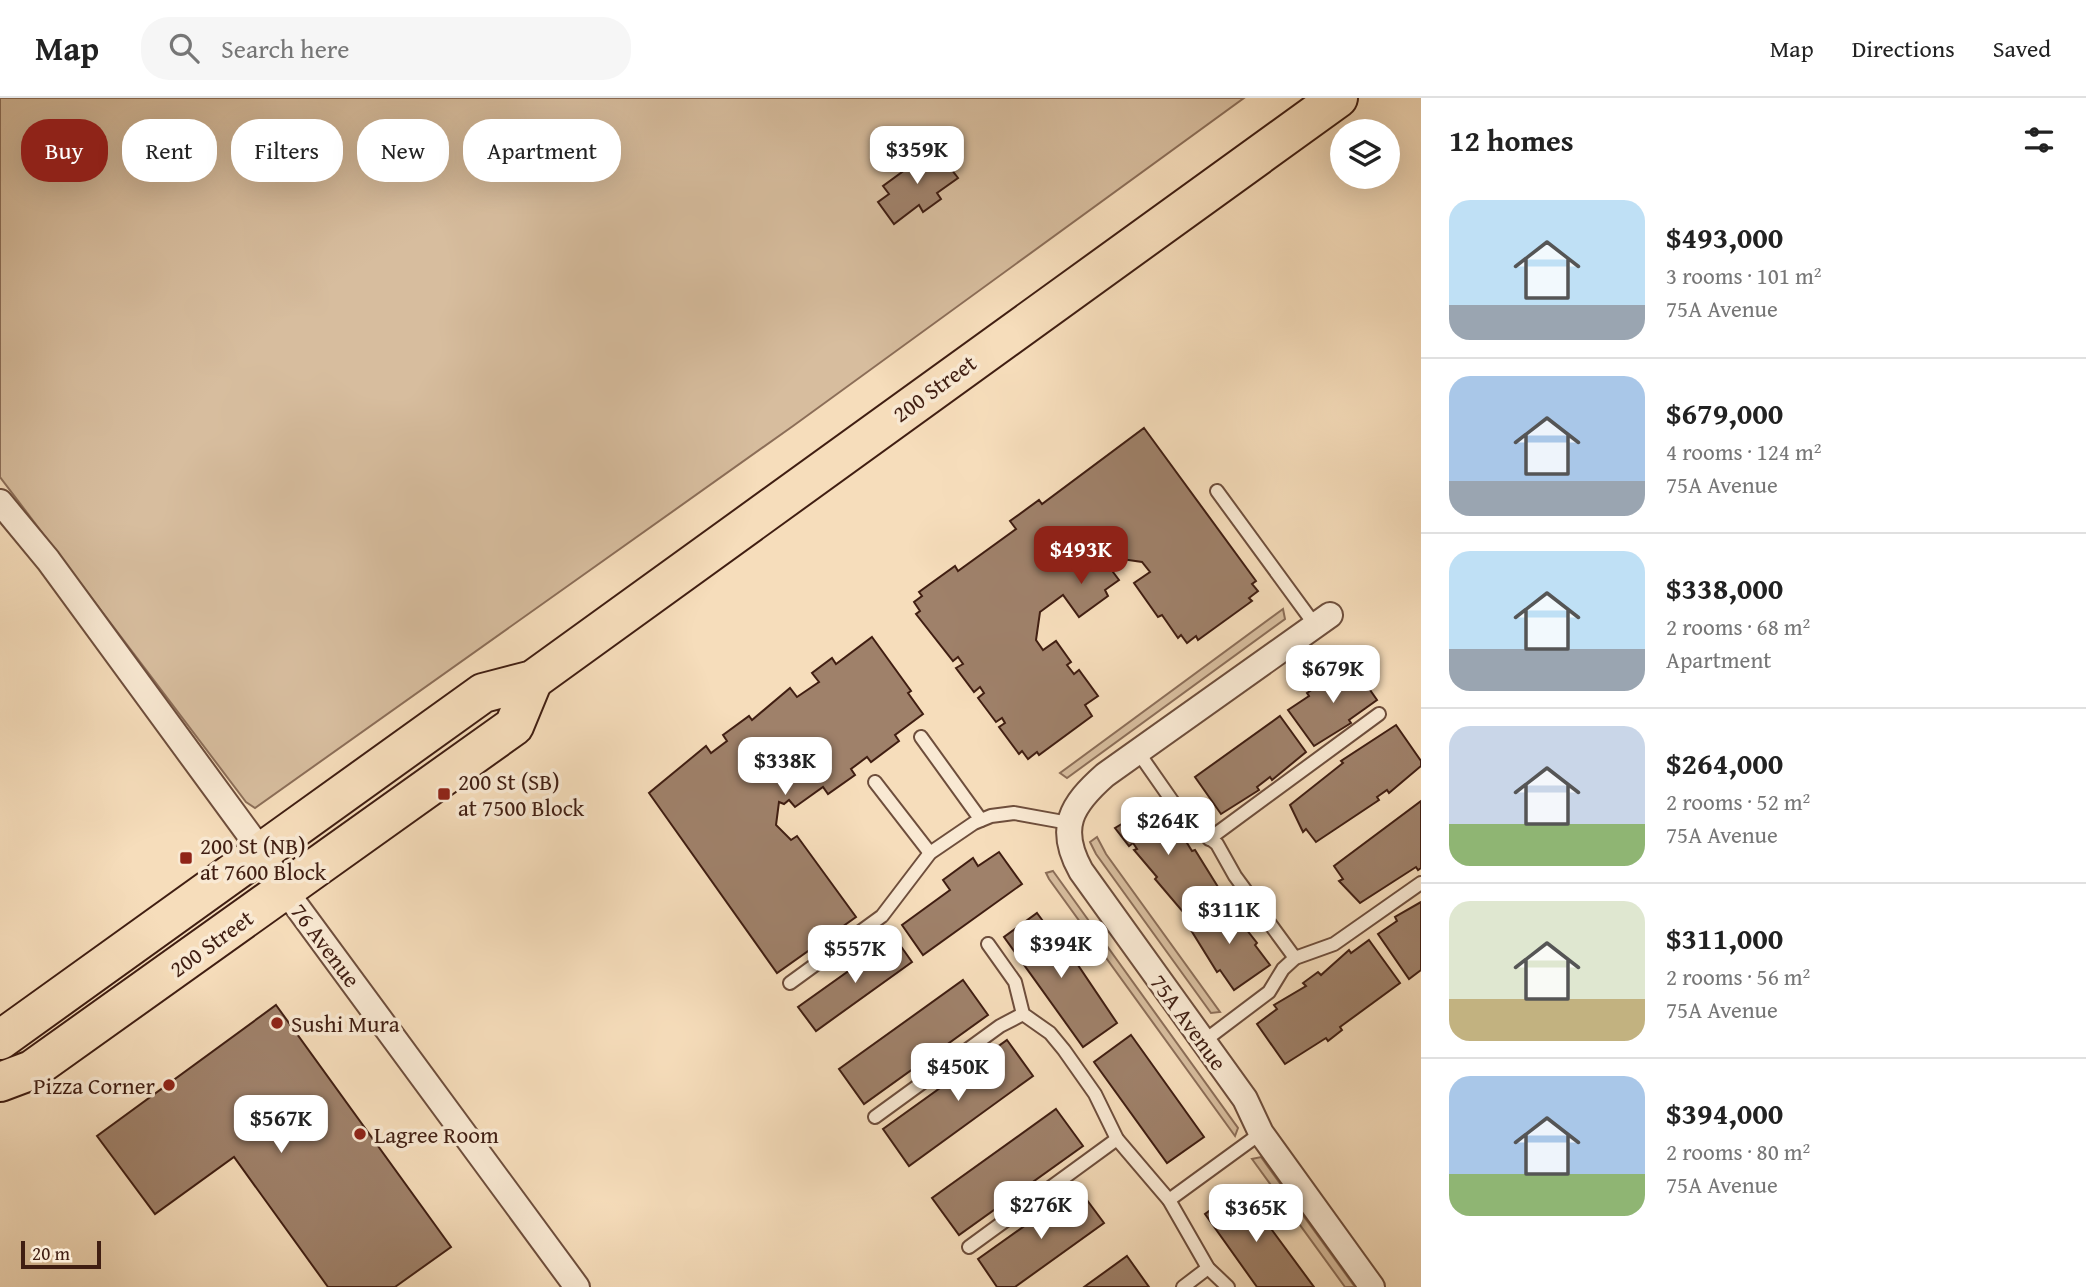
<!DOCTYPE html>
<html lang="en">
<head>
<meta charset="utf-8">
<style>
	:root { --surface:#fff; --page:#f6f6f6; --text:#222; --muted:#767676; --line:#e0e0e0; --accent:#8f2418 }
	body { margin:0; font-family:"Gentium Book Plus",serif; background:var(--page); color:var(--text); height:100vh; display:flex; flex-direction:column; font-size:26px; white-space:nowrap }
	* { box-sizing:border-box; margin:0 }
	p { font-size:23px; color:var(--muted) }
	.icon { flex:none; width:38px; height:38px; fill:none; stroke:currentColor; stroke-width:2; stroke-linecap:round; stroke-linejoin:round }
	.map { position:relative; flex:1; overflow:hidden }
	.drawer { display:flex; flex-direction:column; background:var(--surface); width:665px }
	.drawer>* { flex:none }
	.hud { position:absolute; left:21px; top:21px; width:665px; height:63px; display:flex; gap:14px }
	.fabs { position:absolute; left:1330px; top:21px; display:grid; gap:14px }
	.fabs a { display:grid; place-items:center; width:70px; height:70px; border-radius:50%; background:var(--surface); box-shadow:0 7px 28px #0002; font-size:35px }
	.scale { position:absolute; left:21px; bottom:18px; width:80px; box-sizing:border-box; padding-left:7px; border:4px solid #401e12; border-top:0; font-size:19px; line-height:24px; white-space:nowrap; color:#401e12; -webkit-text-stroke:5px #f9e9d3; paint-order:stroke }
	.price { position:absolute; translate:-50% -60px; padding:0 16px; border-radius:14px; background:#fff; color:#222; font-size:23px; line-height:46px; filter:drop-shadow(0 2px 4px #0008) }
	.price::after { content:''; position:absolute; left:50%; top:42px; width:21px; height:16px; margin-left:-10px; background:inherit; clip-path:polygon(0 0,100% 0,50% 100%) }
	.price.active { background:var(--accent); color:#fff }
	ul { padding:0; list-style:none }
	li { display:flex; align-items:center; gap:21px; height:175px; padding:0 28px }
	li+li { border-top:2px solid var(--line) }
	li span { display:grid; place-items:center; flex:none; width:196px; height:140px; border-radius:21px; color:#555 }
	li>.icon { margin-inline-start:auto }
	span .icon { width:84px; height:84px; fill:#fffc; stroke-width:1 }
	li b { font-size:30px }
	h2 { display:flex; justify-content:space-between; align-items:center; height:84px; padding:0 28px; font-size:30px }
	.tag { padding:0 24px; border-radius:28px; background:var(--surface); box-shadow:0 7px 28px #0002; font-size:24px; line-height:63px }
	.tag.active { background:var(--accent); color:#fff }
	header { display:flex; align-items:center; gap:42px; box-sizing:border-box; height:98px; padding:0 35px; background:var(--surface); border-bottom:2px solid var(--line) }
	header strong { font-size:33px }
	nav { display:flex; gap:38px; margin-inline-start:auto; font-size:24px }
	.search { width:490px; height:63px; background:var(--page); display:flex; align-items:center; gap:18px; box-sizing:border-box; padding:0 24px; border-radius:28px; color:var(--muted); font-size:26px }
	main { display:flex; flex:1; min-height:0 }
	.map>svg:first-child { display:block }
</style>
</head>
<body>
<header>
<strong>Map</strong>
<div class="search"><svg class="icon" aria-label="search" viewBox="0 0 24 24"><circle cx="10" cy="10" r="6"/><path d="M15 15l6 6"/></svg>Search here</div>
<nav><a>Map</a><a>Directions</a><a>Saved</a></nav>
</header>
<main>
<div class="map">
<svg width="1421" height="1189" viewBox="0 0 1421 1189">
	<rect width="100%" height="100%" fill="#f6ddbb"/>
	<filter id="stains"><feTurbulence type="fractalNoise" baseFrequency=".00286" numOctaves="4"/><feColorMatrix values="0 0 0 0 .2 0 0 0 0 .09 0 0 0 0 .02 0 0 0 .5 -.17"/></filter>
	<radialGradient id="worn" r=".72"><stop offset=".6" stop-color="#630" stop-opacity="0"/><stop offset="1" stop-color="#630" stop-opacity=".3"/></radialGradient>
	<g fill="#d7bd9e" stroke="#8c6e58" stroke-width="2">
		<path d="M0 0H1244L793 328 255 710 246 704 0 379Z"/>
		<path d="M1283 511 1285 521 1067 680 1060 675Z"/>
		<path d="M1097 739 1106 756 1220 914 1211 915 1096 756 1090 744Z"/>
		<path d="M1053 773 1238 1030 1235 1038 1049 781 1046 775Z"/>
		<path d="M1261 1059 1355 1189H1345L1252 1061Z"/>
	</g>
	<g fill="#9f816a" stroke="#401e12" stroke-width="2">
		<path d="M935 50 958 80 937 95 941 101 923 114 919 107 894 126 878 104 889 96 883 88Z"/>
		<path d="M1144 330 1256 483 1252 486 1258 493 1249 500 1252 503 1198 542 1196 538 1187 545 1181 537 1178 540 1162 517 1158 519 1134 485 1150 474 1142 464 1115 460 1107 466 1119 482 1105 492 1108 498 1079 519 1063 497 1040 514 1036 542 1043 552 1056 543 1071 564 1067 567 1074 576 1079 572 1098 598 1085 607 1092 618 1039 657 1037 654 1028 661 1022 653 1019 656 999 629 1005 625 1002 620 996 624 978 600 984 595 980 589 974 594 956 570 963 566 958 559 953 563 916 516 920 513 914 504 922 498 919 494 955 468 958 473 1016 431 1010 423 1039 402 1042 406Z"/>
		<path d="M872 539 911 593 908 595 923 616 895 637 899 643 871 664 867 659 851 671 855 677 828 696 823 689 795 709 789 702 784 706 779 704 776 727 791 742 797 738 856 819 777 875 649 695 706 648 711 655 727 643 723 637 749 618 752 622 790 590 797 599 819 584 812 575 832 560 836 566Z"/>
		<path d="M1352 566 1377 602 1349 622 1351 625 1314 648 1288 612 1309 598 1307 595Z"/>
		<path d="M1280 618 1306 654 1272 682 1270 679 1257 689 1259 692 1221 716 1195 679Z"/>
		<path d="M1396 627 1421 663V668L1389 695 1387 692 1377 699 1379 702 1316 744 1306 731 1303 734 1290 707 1343 665 1341 663Z"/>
		<path d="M1421 703V770L1418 772 1416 769 1360 805 1339 783 1343 781 1334 768Z"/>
		<path d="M1157 705 1172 726 1174 724 1192 753 1195 752 1218 789 1183 814 1155 781 1157 779 1134 752 1137 751 1133 745 1129 748 1115 730Z"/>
		<path d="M999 754 1022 786 923 857 902 827 950 792 943 782 973 760 978 768Z"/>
		<path d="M1224 803 1257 845 1255 847 1270 867 1234 892 1220 872 1217 874 1189 829Z"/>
		<path d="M1421 804V872L1409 881 1378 836 1397 823 1395 819Z"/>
		<path d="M1037 815 1054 838 1057 836 1117 925 1083 949 1004 839Z"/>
		<path d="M895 840 912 864 816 933 798 909Z"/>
		<path d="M1369 842 1400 885 1340 929 1342 932 1328 943 1326 940 1285 966 1257 926 1277 911 1274 907 1306 888 1303 885 1318 874 1321 877 1349 852 1351 855Z"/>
		<path d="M963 882 988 917 864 1006 839 971Z"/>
		<path d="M276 907 451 1149 395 1189H328L234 1059 155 1116 97 1038Z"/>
		<path d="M1131 937 1204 1039 1167 1065 1094 964Z"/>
		<path d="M1007 942 1033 978 909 1068 883 1031Z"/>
		<path d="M1056 1011 1083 1048 959 1137 932 1100Z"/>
		<path d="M1078 1090 1104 1125 1015 1189H997L978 1161Z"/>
		<path d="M1241 1090 1314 1189H1257L1205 1116Z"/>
		<path d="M1127 1158 1149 1189H1084Z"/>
	</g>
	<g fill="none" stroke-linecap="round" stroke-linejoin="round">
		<defs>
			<g id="lane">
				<path d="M1217 393 1315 527"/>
				<path d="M921 639 981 722"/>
				<path d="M1138 654 1184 720 1217 746 1235 778 1295 860"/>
				<path d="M875 684 930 755"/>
				<path d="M1209 741 1379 616"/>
				<path d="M988 846 1015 884 1023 916 1050 935 1064 952 1095 996 1117 1041 1169 1102 1208 1170 1228 1189"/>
				<path d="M790 885 882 818 930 755 974 725 991 718 1014 715 1069 725"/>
				<path d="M1204 943 1269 894 1283 871 1295 860 1334 846 1421 785"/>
				<path d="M875 1019 1000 928 1023 916"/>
				<path d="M1169 1102 1261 1035"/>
				<path d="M969 1149 1117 1041"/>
				<path d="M1183 1189 1208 1170"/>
			</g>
			<g id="street">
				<path d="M0 404 48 462 262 754 284 791 577 1189"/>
				<path d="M1330 517 1105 677C1071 707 1057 730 1081 773L1245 1001 1261 1035 1372 1189"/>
			</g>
			<g id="primary">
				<path d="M0 942 483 595 533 582 1338 0"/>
				<path d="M0 984 32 972 514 628 533 582"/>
			</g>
		</defs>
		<use href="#lane" stroke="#6e4e3c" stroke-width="16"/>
		<use href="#street" stroke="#6e4e3c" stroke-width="28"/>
		<use href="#primary" stroke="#401e12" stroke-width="42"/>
		<use href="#lane" stroke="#f9e9d3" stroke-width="12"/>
		<use href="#street" stroke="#f9e9d3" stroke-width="24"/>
		<use href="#primary" stroke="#f6ddbb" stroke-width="38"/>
	</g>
	<g fill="#8f2418" stroke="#f9e9d3" stroke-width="2.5">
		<rect x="437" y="689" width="14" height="14" rx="3.5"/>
		<rect x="179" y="753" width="14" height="14" rx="3.5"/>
		<circle cx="277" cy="925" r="7"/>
		<circle cx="169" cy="987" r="7"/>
		<circle cx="360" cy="1036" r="7"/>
	</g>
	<g text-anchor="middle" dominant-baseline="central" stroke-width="7" stroke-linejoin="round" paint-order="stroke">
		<g font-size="23" fill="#401e12" stroke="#f9e9d3">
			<text transform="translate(934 290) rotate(-36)">200 Street</text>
			<text transform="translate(211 845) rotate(-36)">200 Street</text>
			<text transform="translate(326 847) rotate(53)">76 Avenue</text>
			<text transform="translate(1189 924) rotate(54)">75A Avenue</text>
		</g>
		<g font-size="23" fill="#401e12" stroke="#f9e9d3" text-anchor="start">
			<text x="458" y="683">200 St (SB)<tspan x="458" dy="26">at 7500 Block</tspan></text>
			<text x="200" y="747">200 St (NB)<tspan x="200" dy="26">at 7600 Block</tspan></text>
			<text x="291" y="925">Sushi Mura</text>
			<text x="155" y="987" text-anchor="end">Pizza Corner</text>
			<text x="374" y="1036">Lagree Room</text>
		</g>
	</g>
	<rect width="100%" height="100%" filter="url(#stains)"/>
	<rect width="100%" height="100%" fill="url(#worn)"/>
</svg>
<div class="fabs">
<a><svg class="icon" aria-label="layers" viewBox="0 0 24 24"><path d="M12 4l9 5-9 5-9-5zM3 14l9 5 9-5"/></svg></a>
</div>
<div class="scale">20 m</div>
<b class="price" style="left:917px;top:88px">$359K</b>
<b class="price active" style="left:1081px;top:488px">$493K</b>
<b class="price" style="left:1333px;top:607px">$679K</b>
<b class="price" style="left:785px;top:699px">$338K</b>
<b class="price" style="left:1168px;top:759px">$264K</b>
<b class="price" style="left:1229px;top:848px">$311K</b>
<b class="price" style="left:1061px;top:882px">$394K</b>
<b class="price" style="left:855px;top:887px">$557K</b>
<b class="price" style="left:958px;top:1005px">$450K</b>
<b class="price" style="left:281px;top:1057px">$567K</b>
<b class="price" style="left:1041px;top:1143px">$276K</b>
<b class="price" style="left:1256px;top:1146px">$365K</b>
<div class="hud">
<a class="tag active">Buy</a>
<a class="tag">Rent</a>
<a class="tag">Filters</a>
<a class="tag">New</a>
<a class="tag">Apartment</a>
</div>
</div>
<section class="drawer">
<h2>12 homes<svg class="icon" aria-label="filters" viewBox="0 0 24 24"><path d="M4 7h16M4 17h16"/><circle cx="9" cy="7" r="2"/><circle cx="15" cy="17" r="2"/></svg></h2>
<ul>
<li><span style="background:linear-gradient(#bfe0f5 75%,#9aa5b1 0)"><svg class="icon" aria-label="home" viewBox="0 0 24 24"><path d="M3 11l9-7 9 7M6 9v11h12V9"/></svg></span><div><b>$493,000</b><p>3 rooms · 101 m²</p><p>75A Avenue</p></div></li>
<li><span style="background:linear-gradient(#a9c7e8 75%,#9aa5b1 0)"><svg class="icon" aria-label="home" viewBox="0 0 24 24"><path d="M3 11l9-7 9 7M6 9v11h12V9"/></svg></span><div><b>$679,000</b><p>4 rooms · 124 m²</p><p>75A Avenue</p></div></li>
<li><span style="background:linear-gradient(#bfe0f5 70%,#9aa5b1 0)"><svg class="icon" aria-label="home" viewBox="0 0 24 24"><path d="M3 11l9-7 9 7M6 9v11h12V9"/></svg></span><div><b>$338,000</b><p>2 rooms · 68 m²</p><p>Apartment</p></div></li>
<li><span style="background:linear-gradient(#c9d6e8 70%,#8fb573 0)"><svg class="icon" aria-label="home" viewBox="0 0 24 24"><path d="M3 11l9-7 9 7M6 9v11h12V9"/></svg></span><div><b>$264,000</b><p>2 rooms · 52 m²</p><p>75A Avenue</p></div></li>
<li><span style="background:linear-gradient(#dfe7d0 70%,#c2b280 0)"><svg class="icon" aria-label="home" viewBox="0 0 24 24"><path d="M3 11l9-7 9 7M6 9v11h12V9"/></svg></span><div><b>$311,000</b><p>2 rooms · 56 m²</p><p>75A Avenue</p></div></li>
<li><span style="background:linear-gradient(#a9c7e8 70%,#8fb573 0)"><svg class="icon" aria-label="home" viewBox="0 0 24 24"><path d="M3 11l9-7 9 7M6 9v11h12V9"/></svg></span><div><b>$394,000</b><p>2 rooms · 80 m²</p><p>75A Avenue</p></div></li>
</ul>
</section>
</main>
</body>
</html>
